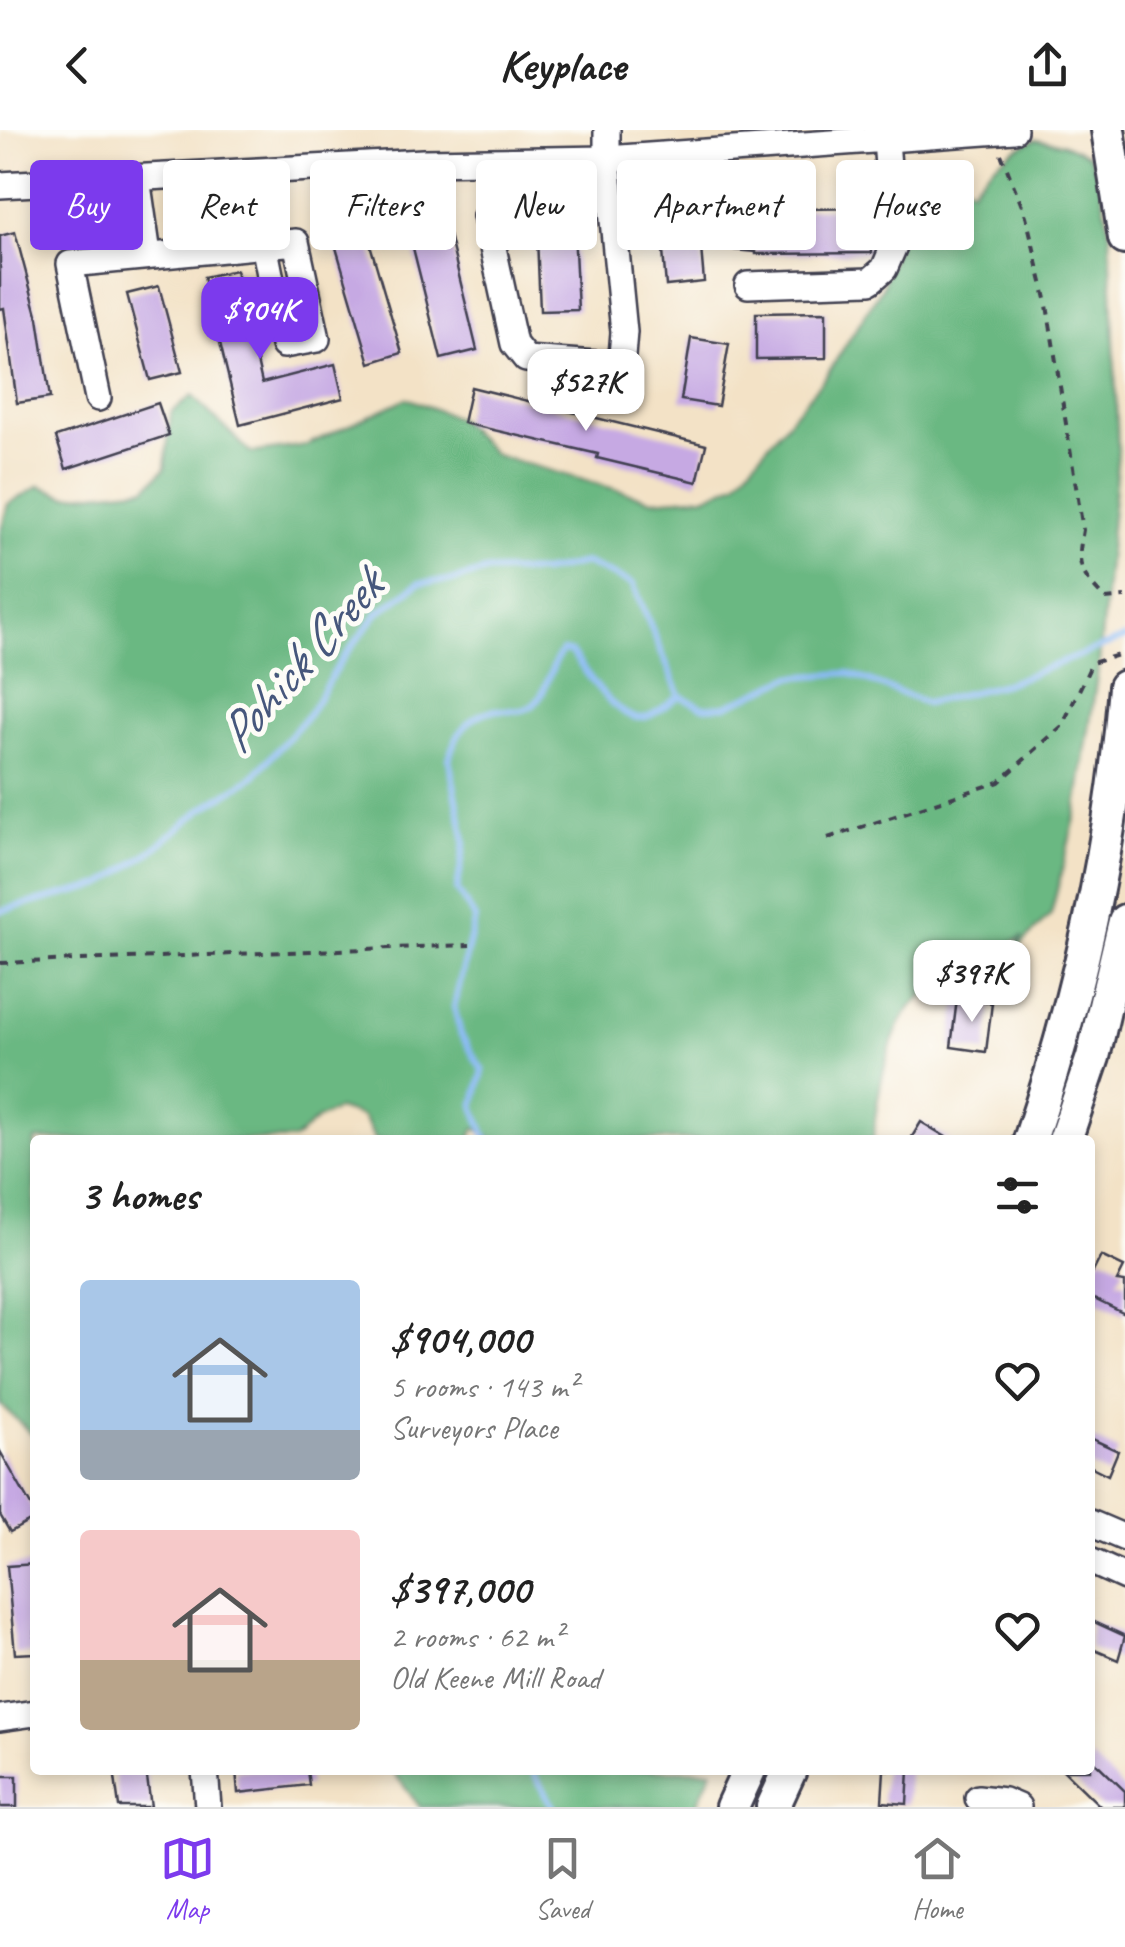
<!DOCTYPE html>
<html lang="en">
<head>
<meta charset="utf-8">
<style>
	:root { --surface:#fff; --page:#f2f2f2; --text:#222; --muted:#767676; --line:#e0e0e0; --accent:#7c3aed }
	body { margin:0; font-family:Caveat,sans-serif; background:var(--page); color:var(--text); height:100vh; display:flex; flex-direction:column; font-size:38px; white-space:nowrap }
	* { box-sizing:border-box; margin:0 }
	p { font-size:32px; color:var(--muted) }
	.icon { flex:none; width:55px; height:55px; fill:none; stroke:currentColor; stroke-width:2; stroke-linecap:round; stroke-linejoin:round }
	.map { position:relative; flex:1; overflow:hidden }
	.details { position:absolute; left:30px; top:1005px; width:1065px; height:640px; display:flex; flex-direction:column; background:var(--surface); border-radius:10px; box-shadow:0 5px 15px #0003 }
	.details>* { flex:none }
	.banner { position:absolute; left:30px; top:30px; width:1065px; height:90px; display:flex; gap:20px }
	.price { position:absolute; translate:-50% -85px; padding:0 22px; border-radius:20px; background:#fff; color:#222; font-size:32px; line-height:65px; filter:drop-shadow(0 2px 5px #0008) }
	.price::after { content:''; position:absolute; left:50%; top:60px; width:30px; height:22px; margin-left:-15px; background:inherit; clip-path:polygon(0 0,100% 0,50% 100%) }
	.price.active { background:var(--accent); color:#fff }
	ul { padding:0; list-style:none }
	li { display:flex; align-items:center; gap:30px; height:250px; padding:0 50px }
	li span { display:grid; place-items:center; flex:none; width:280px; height:200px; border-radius:10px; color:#555 }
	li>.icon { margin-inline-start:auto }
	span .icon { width:120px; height:120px; fill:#fffc; stroke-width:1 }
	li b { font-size:42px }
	h2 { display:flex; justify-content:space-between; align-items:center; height:120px; padding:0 50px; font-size:42px }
	.tag { padding:0 35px; border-radius:10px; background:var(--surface); box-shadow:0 5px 15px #0003; font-size:35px; line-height:90px }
	.tag.active { background:var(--accent); color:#fff }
	header { display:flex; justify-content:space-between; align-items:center; height:130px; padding:0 50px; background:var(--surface); font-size:45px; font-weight:800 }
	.tabs { display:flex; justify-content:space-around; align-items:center; height:140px; border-top:2px solid var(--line); background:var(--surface); font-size:28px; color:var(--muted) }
	.tabs a { display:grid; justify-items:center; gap:5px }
	.tabs .active { color:var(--accent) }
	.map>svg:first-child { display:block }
</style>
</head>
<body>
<header><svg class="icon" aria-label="back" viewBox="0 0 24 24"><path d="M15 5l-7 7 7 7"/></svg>Keyplace<svg class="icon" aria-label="share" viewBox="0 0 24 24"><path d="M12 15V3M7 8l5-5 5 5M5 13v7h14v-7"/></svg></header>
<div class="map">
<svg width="1125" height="1677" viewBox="0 0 1125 1677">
	<rect width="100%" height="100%" fill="#fdfcf7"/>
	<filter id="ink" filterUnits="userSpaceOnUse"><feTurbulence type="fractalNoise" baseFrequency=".01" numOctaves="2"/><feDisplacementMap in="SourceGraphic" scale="20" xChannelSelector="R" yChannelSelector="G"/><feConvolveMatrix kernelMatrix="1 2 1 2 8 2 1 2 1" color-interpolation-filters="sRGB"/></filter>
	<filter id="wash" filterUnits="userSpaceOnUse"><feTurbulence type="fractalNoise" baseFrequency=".0048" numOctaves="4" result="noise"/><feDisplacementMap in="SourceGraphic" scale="40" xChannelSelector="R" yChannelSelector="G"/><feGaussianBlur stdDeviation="2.25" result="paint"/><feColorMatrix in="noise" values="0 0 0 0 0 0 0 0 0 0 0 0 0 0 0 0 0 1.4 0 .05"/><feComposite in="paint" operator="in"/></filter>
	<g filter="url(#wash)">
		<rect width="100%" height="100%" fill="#f3e2c6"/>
		<g fill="#6bb882" stroke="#466d5e" stroke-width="2.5">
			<path d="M1036 9 1064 14 1089 26 1100 51 1110 104 1118 321 1099 533 1076 684 1051 784 1010 826 1023 806C993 824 943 849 917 871 887 897 876 972 873 1010H495L475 998 470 1010H375L363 987 338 979 316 990 294 1010H35V1307L0 1274V403L8 374 40 356 66 366 146 358 165 338 171 283 192 266 251 323 307 315 407 268 457 288 495 325 653 370 707 366 737 352 826 246 882 158 928 28 972 59C991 35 1009 21 1036 9Z"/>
			<path d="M392 1640H712L696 1677H420Z"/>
		</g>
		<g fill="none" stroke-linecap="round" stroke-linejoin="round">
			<g stroke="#89baf5" stroke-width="6">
				<path d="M0 781 102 755 153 720 202 679 253 647 309 584 340 532 378 483 419 453 455 450 486 441 543 442 585 433 633 454 680 566 703 577 726 576 791 547 848 543 926 573 1005 554 1125 508"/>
				<path d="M487 1010 474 976 483 941 461 905 454 877 475 788 457 760 465 711 449 629C454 604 474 579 501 580 513 580 521 583 532 576 547 565 549 536 562 521L571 522C584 539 619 596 646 587 657 584 670 572 680 566"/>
				<path d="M532 1640 553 1677"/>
			</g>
		</g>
		<g id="blocks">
			<g fill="#c6a9e3">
				<path d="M697 72 704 152 666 156 659 75Z"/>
				<path d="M871 78 872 123 756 124V122L735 120 734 80Z"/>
				<path d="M573 80 578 180 540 181 536 82Z"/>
				<path d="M362 87 402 223 370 233 330 97Z"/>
				<path d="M445 88 477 220 441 229 408 98Z"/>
				<path d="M15 102 38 188 50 268 17 273 4 178 0 179V106Z"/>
				<path d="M236 140 262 253 335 234 343 268 240 295 204 147Z"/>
				<path d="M159 156 182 242 150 250 127 164Z"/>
				<path d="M826 182V228L756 229V183Z"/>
				<path d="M691 208 729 214 718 276 681 270Z"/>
				<path d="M471 257 706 315 697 352 597 328 598 324 463 293Z"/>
				<path d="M158 273 169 305 66 339 56 307Z"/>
				<path d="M957 869 992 873 986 922 951 917Z"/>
				<path d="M921 992 951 1010H910Z"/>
				<path d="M1101 1126 1124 1137 1117 1151 1125 1152V1184L1090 1167V1148Z"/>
				<path d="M1090 1308 1118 1321 1108 1345 1090 1336Z"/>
				<path d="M0 1321 35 1383V1388L10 1402 0 1385Z"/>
				<path d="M35 1434V1523L15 1524 7 1436Z"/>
				<path d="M1090 1490 1125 1506 1118 1530 1090 1518Z"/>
				<path d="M1090 1627 1125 1661V1677H1101L1063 1640H1090Z"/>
				<path d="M114 1640H146L151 1677H119Z"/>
				<path d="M236 1640H307L309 1655 238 1663Z"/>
				<path d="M884 1640H909L907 1674 882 1672Z"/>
				<rect x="0" y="1646" width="17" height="31"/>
			</g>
		</g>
	</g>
	<g filter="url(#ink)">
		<use href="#blocks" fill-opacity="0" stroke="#413f50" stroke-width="2.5"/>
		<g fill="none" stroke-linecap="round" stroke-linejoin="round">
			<defs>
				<g id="minor">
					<path d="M137 48 148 124"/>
					<path d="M0 55 423 32 607 29 1014 0"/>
					<path d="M486 86 514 214 526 229 610 235 622 226 624 202 607 29V0"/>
					<path d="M748 155 870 151 884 139 894 116 886 10"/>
					<path d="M98 268 70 134 296 112 317 209 284 215 264 114"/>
					<path d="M1090 1393 1125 1408"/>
					<path d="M1090 1431 1125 1447"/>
					<path d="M0 1588 35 1583"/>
					<path d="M205 1640 208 1677"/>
					<path d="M978 1668 1004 1671 1018 1677"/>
				</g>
				<g id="major">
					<path d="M1108 0 1125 108"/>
					<path d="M1030 1010C1079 864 1113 711 1125 557"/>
					<path d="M1065 1010 1093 927 1125 791"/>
					<path d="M732 1677 749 1640"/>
					<path d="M773 1677 790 1640"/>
				</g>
			</defs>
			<use href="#minor" stroke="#413f50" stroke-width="30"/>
			<use href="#major" stroke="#413f50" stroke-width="38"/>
			<g stroke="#413f50" stroke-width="4" stroke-dasharray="8 8" stroke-linecap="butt">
				<path d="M1001 24 1026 86 1046 169 1083 400C1076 438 1080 442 1105 469L1125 467"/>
				<path d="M828 708 999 652 1062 596 1092 533 1125 523"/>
				<path d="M0 833 470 815"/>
			</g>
			<use href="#minor" stroke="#fff" stroke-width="25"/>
			<use href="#major" stroke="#fff" stroke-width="32"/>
		</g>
	</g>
	<g text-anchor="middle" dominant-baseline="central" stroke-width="10" stroke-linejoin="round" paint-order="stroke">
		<g font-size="52" font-style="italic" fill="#46577c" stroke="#fdfcf7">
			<text transform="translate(300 531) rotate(-49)">Pohick Creek</text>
		</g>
	</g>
</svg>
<b class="price active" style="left:260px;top:232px">$904K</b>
<b class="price" style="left:586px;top:304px">$527K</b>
<b class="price" style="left:972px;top:895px">$397K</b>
<div class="banner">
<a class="tag active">Buy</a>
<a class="tag">Rent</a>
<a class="tag">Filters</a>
<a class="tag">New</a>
<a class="tag">Apartment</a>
<a class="tag">House</a>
</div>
<section class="details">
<h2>3 homes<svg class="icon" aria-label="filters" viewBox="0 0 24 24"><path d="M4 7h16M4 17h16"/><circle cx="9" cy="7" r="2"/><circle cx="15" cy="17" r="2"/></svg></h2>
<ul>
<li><span style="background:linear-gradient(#a9c7e8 75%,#9aa5b1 0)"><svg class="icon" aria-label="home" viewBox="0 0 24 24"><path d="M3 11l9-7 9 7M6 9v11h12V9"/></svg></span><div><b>$904,000</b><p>5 rooms · 143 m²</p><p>Surveyors Place</p></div><svg class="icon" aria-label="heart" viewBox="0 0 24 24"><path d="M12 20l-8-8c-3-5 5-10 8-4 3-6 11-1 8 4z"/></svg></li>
<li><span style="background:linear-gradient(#f6c9c9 65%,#b9a48a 0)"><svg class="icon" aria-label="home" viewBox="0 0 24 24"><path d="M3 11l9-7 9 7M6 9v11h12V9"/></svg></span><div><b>$397,000</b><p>2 rooms · 62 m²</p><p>Old Keene Mill Road</p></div><svg class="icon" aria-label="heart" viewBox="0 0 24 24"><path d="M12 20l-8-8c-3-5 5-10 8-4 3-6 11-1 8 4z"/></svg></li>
</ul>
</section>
</div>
<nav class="tabs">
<a class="active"><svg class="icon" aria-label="map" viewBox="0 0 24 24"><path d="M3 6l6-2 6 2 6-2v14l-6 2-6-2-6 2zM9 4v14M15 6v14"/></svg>Map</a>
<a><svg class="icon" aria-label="saved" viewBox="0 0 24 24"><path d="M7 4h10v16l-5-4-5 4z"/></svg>Saved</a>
<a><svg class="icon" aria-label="home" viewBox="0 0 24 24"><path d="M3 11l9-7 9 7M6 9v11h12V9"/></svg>Home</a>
</nav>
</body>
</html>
